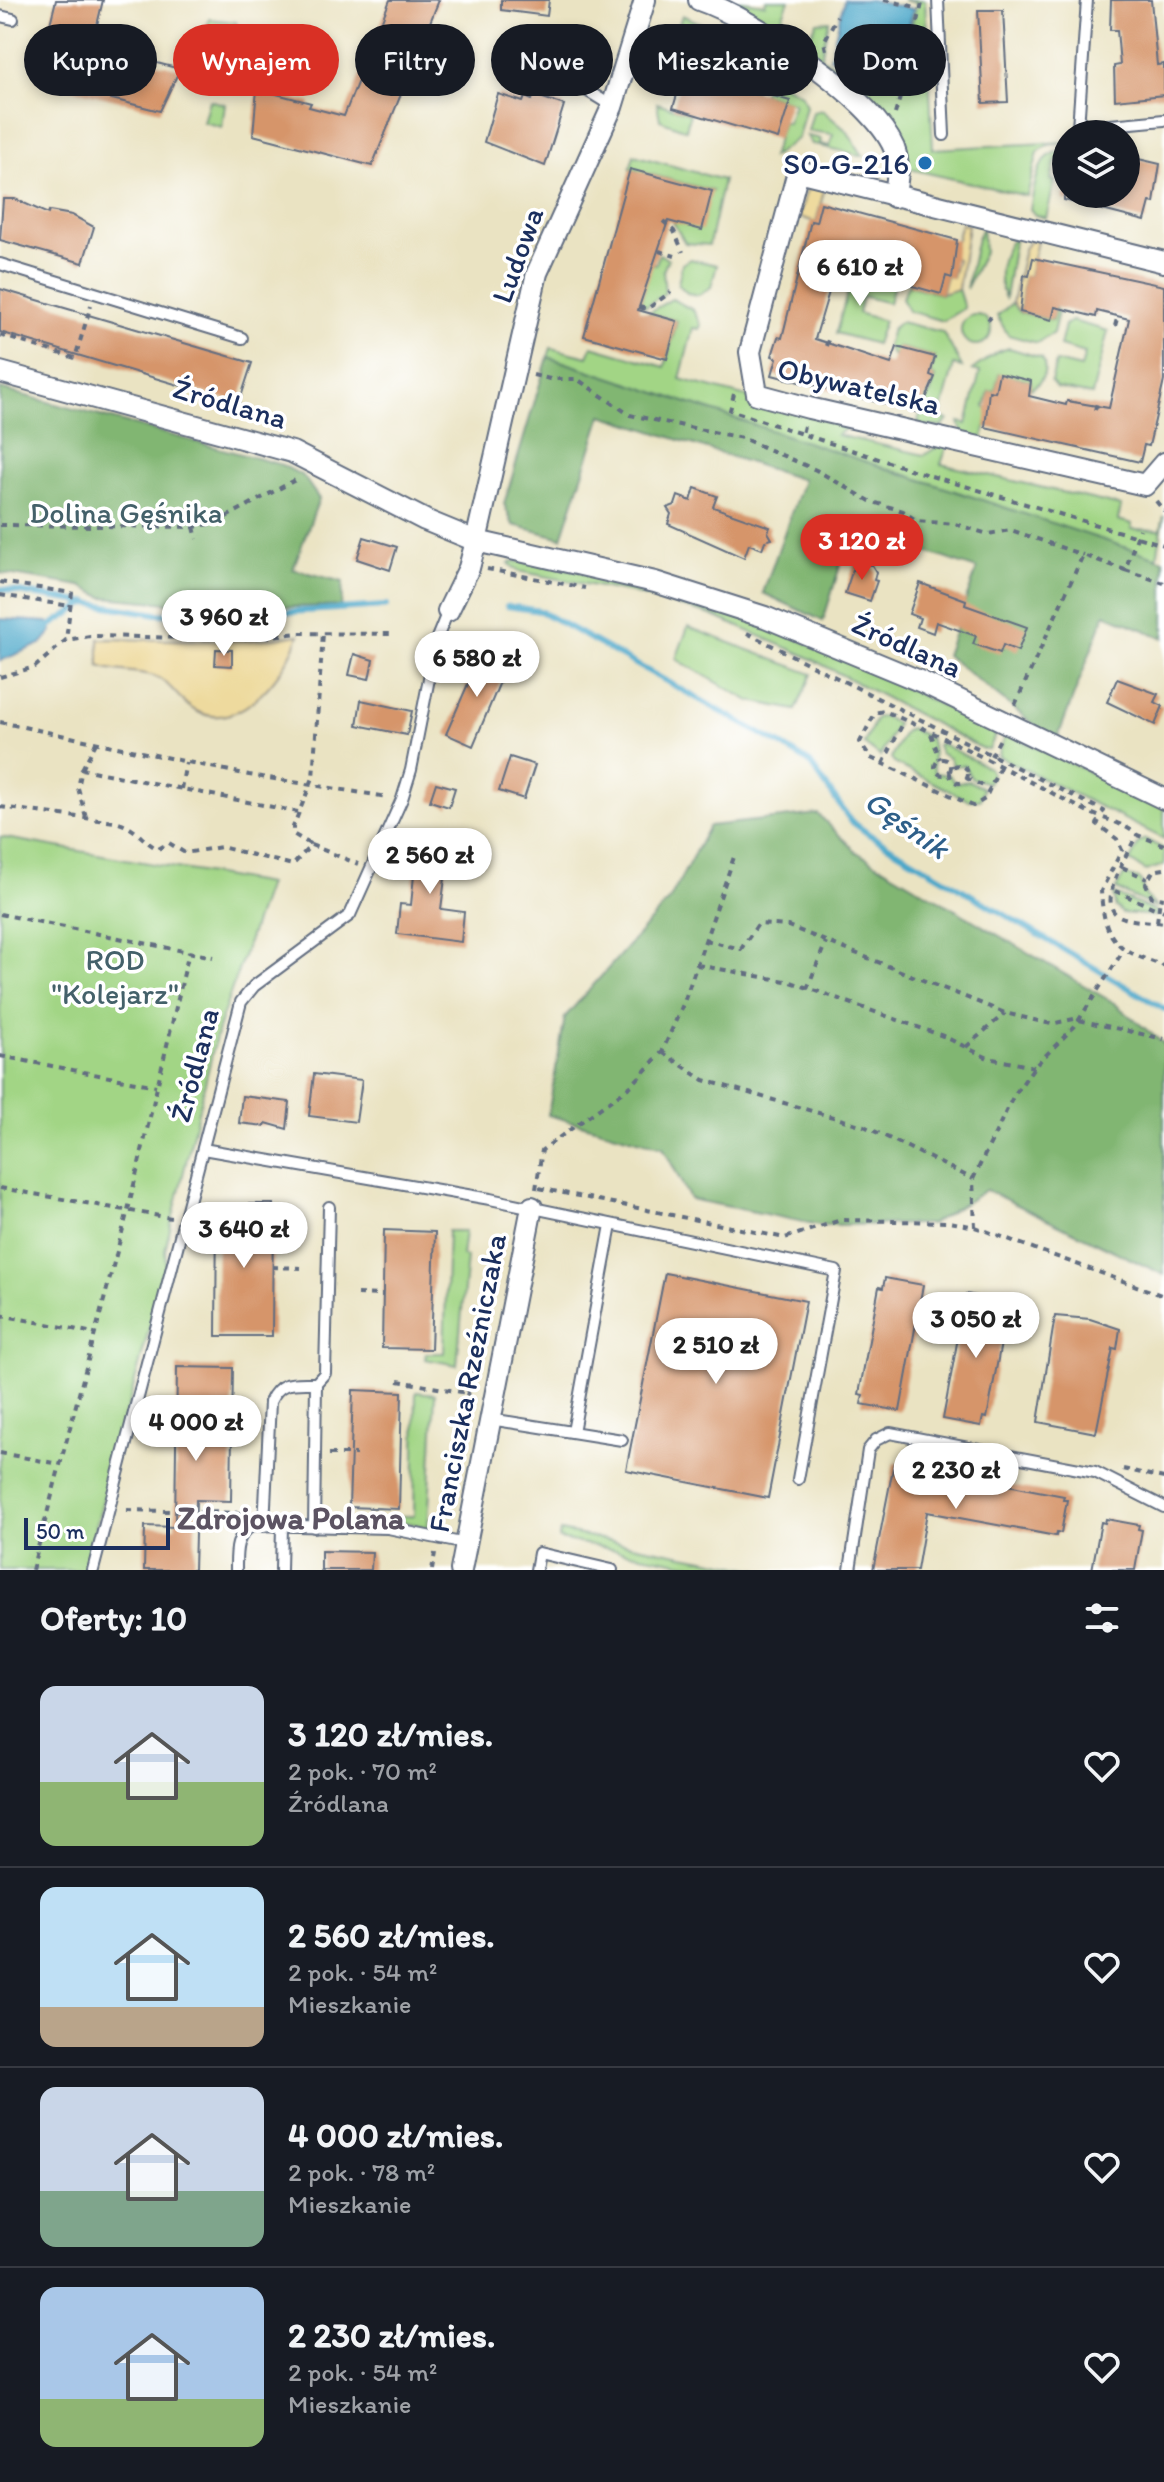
<!DOCTYPE html>
<html lang="pl">
<head>
<meta charset="utf-8">
<style>
	:root { --surface:#171b24; --page:#20242c; --text:#f1f3f6; --muted:#9ea1a6; --line:#363941; --accent:#d93025 }
	body { margin:0; font-family:Itim,sans-serif; background:var(--page); color:var(--text); height:100vh; display:flex; flex-direction:column; font-size:30px; white-space:nowrap }
	* { box-sizing:border-box; margin:0 }
	p { font-size:26px; color:var(--muted) }
	.icon { flex:none; width:44px; height:44px; fill:none; stroke:currentColor; stroke-width:2; stroke-linecap:round; stroke-linejoin:round }
	.map { position:relative; height:1570px; overflow:hidden }
	.panel { display:flex; flex-direction:column; background:var(--surface); flex:1 }
	.panel>* { flex:none }
	.top-card { position:absolute; left:24px; top:24px; width:1116px; height:72px; display:flex; gap:16px }
	.tools { position:absolute; left:1052px; top:120px; display:grid; gap:16px }
	.tools a { display:grid; place-items:center; width:88px; height:88px; border-radius:50%; background:var(--surface); box-shadow:0 4px 12px #0003; font-size:40px }
	.scale { position:absolute; left:24px; bottom:20px; width:146px; box-sizing:border-box; padding-left:8px; border:4px solid #1b2f5e; border-top:0; font-size:22px; line-height:28px; white-space:nowrap; color:#1b2f5e; -webkit-text-stroke:6px #fff; paint-order:stroke }
	.price { position:absolute; translate:-50% -68px; padding:0 18px; border-radius:28px; background:#fff; color:#222; font-size:26px; line-height:52px; filter:drop-shadow(0 2px 4px #0008) }
	.price::after { content:''; position:absolute; left:50%; top:48px; width:24px; height:18px; margin-left:-12px; background:inherit; clip-path:polygon(0 0,100% 0,50% 100%) }
	.price.current { background:var(--accent); color:#fff }
	ul { padding:0; list-style:none }
	li { display:flex; align-items:center; gap:24px; height:200px; padding:0 40px }
	li+li { border-top:2px solid var(--line) }
	li span { display:grid; place-items:center; flex:none; width:224px; height:160px; border-radius:16px; color:#555 }
	li>.icon { margin-inline-start:auto }
	span .icon { width:96px; height:96px; fill:#fffc; stroke-width:1 }
	li b { font-size:34px }
	h2 { display:flex; justify-content:space-between; align-items:center; height:96px; padding:0 40px; font-size:34px }
	.chip { padding:0 28px; border-radius:36px; background:var(--surface); box-shadow:0 4px 12px #0003; font-size:28px; line-height:72px }
	.chip.current { background:var(--accent); color:#fff }
	.map>svg:first-child { display:block }
</style>
</head>
<body>
<div class="map">
<svg width="1164" height="1570" viewBox="0 0 1164 1570">
	<rect width="100%" height="100%" fill="#fff"/>
	<filter id="ink" filterUnits="userSpaceOnUse"><feTurbulence type="fractalNoise" baseFrequency=".0125" numOctaves="2"/><feDisplacementMap in="SourceGraphic" scale="16" xChannelSelector="R" yChannelSelector="G"/><feConvolveMatrix kernelMatrix="1 2 1 2 8 2 1 2 1" color-interpolation-filters="sRGB"/></filter>
	<filter id="wash" filterUnits="userSpaceOnUse"><feTurbulence type="fractalNoise" baseFrequency=".006" numOctaves="4" result="noise"/><feDisplacementMap in="SourceGraphic" scale="32" xChannelSelector="R" yChannelSelector="G"/><feGaussianBlur stdDeviation="1.8" result="paint"/><feColorMatrix in="noise" values="0 0 0 0 0 0 0 0 0 0 0 0 0 0 0 0 0 1.4 0 .05"/><feComposite in="paint" operator="in"/></filter>
	<g filter="url(#wash)">
		<rect width="100%" height="100%" fill="#eae3c2"/>
		<g fill="#a2d585" stroke="#5e8272" stroke-width="2">
			<path d="M735 0 765 4 766 0H789L782 18 773 25Z"/>
			<path d="M903 0H925L933 149 1066 142 1048 145 1038 152 1027 196 910 169C895 105 857 85 806 50L804 34 810 36 817 22 829 21 821 57 841 70 897 82 917 3Z"/>
			<path d="M682 15 736 39 731 47 678 28Z"/>
			<path d="M209 19 236 22 241 34 235 38 238 44 205 36Z"/>
			<path d="M298 31 316 33 315 46H311L305 62 290 57V48Z"/>
			<path d="M669 34 724 52 727 59 674 45Z"/>
			<path d="M739 61 758 74 755 90 725 82Z"/>
			<path d="M772 79 801 94 806 106 798 138 772 157 783 122 787 123 794 103 763 93 766 81Z"/>
			<path d="M209 100 225 104 222 127 203 122Z"/>
			<path d="M657 103 690 113 686 130 660 120Z"/>
			<path d="M822 110 847 131 863 156 812 144 807 136 821 139 820 144 830 146 833 134 808 131 813 112Z"/>
			<path d="M1066 150V162L1056 160 1051 180 1055 181 1046 218 1035 215 1030 209C1036 184 1035 153 1066 150Z"/>
			<path d="M634 155 723 180 709 245 685 243 673 222 712 191 630 169Z"/>
			<path d="M982 228 984 252 966 289 977 238Z"/>
			<path d="M1015 236 1005 298C995 278 1000 253 1015 236Z"/>
			<path d="M659 254 668 259 663 271 665 293 646 306 640 304 651 263 656 264Z"/>
			<path d="M690 259 717 265 711 287 698 295 687 293 678 284 682 264Z"/>
			<path d="M854 269 890 278 894 284 889 303 862 296 858 313 884 321 876 344 836 333Z"/>
			<path d="M913 274 910 286 941 294 958 289 964 308 943 321 908 311 902 298Z"/>
			<path d="M672 299 693 310 701 325 699 329 693 328 680 379 851 425 837 435 924 455 939 446 947 447 941 464 1121 506 1118 520 1132 524 1131 529 1161 530 1164 516 1157 558 548 357 551 348 588 357 592 346 665 367 677 321 648 313Z"/>
			<path d="M1012 303 1020 312 1052 320 1055 308 1058 312 1053 333 1037 343 1008 335 997 316Z"/>
			<circle cx="976" cy="330" r="15"/>
			<path d="M1072 321 1108 331 1092 395 1056 388 1051 382 1056 362 1081 368 1085 353 1060 346 1065 325Z"/>
			<path d="M900 322 942 332C945 335 960 363 962 367L954 365 940 417 948 420 942 427 917 426 925 394 930 395 935 377 930 375 935 357 897 347 894 358 887 346 892 329Z"/>
			<path d="M1009 348 1042 358C1049 373 1041 383 1029 390L1031 381 999 374 995 392 989 391 985 407 990 409 982 441 963 435 959 422 967 424 980 372 972 370 997 352Z"/>
			<path d="M512 561C682 577 846 657 996 733L989 750 983 749 804 655 711 615 631 593 518 571 509 563Z"/>
			<path d="M688 627 812 674 796 710 750 701 676 659Z"/>
			<path d="M883 716 897 724 880 756 864 744 876 718Z"/>
			<path d="M910 728 930 738C936 753 930 762 935 773L949 775 955 783 969 781 983 788 980 800H968L894 763 891 758 904 732Z"/>
			<path d="M1006 733 1164 807V839L998 756Z"/>
			<path d="M940 743 989 768 992 774 988 783 971 778 964 765 953 766 949 758 940 753 937 745Z"/>
			<path d="M0 837 268 884 218 1029 165 1250 166 1266 84 1570H0Z"/>
			<path d="M1145 839 1164 849V865L1146 871 1130 861 1139 842Z"/>
			<path d="M1124 875 1140 879 1145 895 1157 908 1116 889Z"/>
			<path d="M1114 894 1157 912 1156 916 1122 913 1115 906Z"/>
			<path d="M448 1231H465L462 1256 467 1257 457 1365 425 1359 426 1353H444Z"/>
			<path d="M416 1392 435 1394 428 1527 399 1521V1516H414Z"/>
			<path d="M560 1531 740 1566 760 1570H719L559 1539Z"/>
		</g>
		<g fill="#81b672" stroke="#4e7268" stroke-width="2">
			<path d="M548 357 1164 560V638L1105 614 1056 742 946 655 977 569 852 527 823 621 763 593 803 480 602 415 562 538 513 525 504 504Z"/>
			<path d="M0 389 282 465 303 476 319 499 293 569 343 582 341 606 223 608 103 597 81 586 0 573Z"/>
			<path d="M818 814 855 851 1114 1003 1164 1044V1275L986 1190 931 1224 819 1225 690 1199 663 1147 548 1115 565 1017 670 899 709 826Z"/>
		</g>
		<g fill="#eeda9e" stroke="#84847e" stroke-width="2">
			<path d="M812 186 825 187 816 222 799 217 806 192Z"/>
			<path d="M961 223 968 225 958 289 941 294 946 276 952 277 957 259 952 257Z"/>
			<path d="M1030 240 1037 241 1029 276H1024L1020 312 1012 303 1024 249Z"/>
			<path d="M299 635C288 670 241 735 196 711 180 703 172 683 154 676 136 670 116 673 99 666V639L246 641Z"/>
		</g>
		<g fill="#4ba7c9" stroke="#336b94" stroke-width="2">
			<path d="M844 0H870L913 9 897 74 830 58Z"/>
			<path d="M0 619 48 622 52 631 41 644 0 661Z"/>
		</g>
		<g fill="none" stroke-linecap="round" stroke-linejoin="round">
			<g stroke="#4ba7c9" stroke-width="6">
				<path d="M0 589 157 614 223 616 386 606"/>
				<path d="M507 606 540 611 783 746 810 763 851 821 870 835 1164 1009"/>
				<path d="M50 626 88 602"/>
			</g>
		</g>
		<g id="blocks">
			<g fill="#d6956a">
				<path d="M56 0H103L91 50 125 59 126 55 180 69 160 111 36 80Z"/>
				<path d="M390 0H439L372 166 253 135 257 89 311 103 309 107 344 116Z"/>
				<path d="M501 0H549L547 16 501 10Z"/>
				<path d="M1111 0H1151L1157 65 1164 64V95L1115 100 1114 66 1120 65 1117 30H1110Z"/>
				<path d="M978 10H1003L1008 102 983 103Z"/>
				<path d="M690 51 725 61 719 80 790 101 778 139 673 108Z"/>
				<path d="M498 94 523 102 525 97 532 100 534 95 564 105 545 166 484 142Z"/>
				<path d="M1130 157 1160 164 1154 203 1150 202 1145 221 1064 200V194H1126Z"/>
				<path d="M630 169 712 191 702 230 668 221 638 310 677 321 667 359 584 336Z"/>
				<path d="M3 199H15L48 214 49 211 72 215 94 227 83 263 0 240Z"/>
				<path d="M821 203 957 240 952 278 946 276 941 294 909 285 911 274 871 263 872 258 842 248 815 339 891 364 897 347 935 357 930 375 935 377 920 413 772 375 777 358 772 356 778 337 782 338 811 221 816 222Z"/>
				<path d="M1033 258 1164 286V381L1149 446 1144 445 1140 462 985 427 989 391 995 392 999 373 1031 381 1029 396 1066 405 1067 401 1109 408 1129 319 1097 311 1096 317 1055 307 1052 320 1020 312 1024 275 1029 276Z"/>
				<path d="M0 289 252 363 239 403 0 332Z"/>
				<path d="M695 488 717 496 713 507 770 527 768 532 772 539 765 541 762 549 749 544 744 558 668 524 671 514 667 508 675 505 678 496 691 501Z"/>
				<path d="M364 537 397 547 390 570 357 559Z"/>
				<path d="M855 563 872 565 876 572 874 580 877 581 870 601 845 593Z"/>
				<path d="M920 583 966 600 965 605 1027 627 1018 651 1003 645 1000 653 973 644 976 636 936 622 933 633 917 627 920 618 909 614Z"/>
				<path d="M216 649 232 650V666L215 665Z"/>
				<path d="M482 652 508 663 473 746 446 734Z"/>
				<path d="M354 654 373 660 369 679 349 675Z"/>
				<path d="M1117 679 1158 694 1154 702 1163 706 1155 725 1107 702Z"/>
				<path d="M361 700 412 711 407 735 357 725Z"/>
				<path d="M510 757 535 765 524 799 499 791Z"/>
				<path d="M436 783 455 788 449 807 430 801Z"/>
				<path d="M418 836 450 840 441 909 464 912 461 942 397 934 400 904 411 905Z"/>
				<path d="M314 1074 362 1080 356 1122 309 1116Z"/>
				<path d="M242 1096 290 1102 287 1129 266 1123 265 1126 239 1123Z"/>
				<path d="M217 1204H273L272 1336H216Z"/>
				<path d="M384 1230 435 1232 431 1349 382 1348Z"/>
				<path d="M665 1273 806 1301 768 1498 626 1470Z"/>
				<path d="M885 1278 923 1285 900 1411 861 1404 863 1395 859 1394 879 1287 883 1288Z"/>
				<path d="M966 1294 1005 1301 1003 1310 1007 1311 987 1418 983 1417 981 1426 943 1419Z"/>
				<path d="M1055 1316 1090 1319 1120 1329 1117 1349 1113 1348 1096 1433 1038 1422Z"/>
				<path d="M177 1367 233 1368 231 1501 196 1500 194 1570H144L145 1526 175 1527Z"/>
				<path d="M353 1390 402 1392 399 1509 349 1507Z"/>
				<path d="M894 1463 1064 1496 1063 1500H1067L1061 1533 1057 1532 1056 1536 927 1512 917 1570H873Z"/>
				<path d="M1106 1519 1139 1525 1138 1529 1142 1530 1135 1570H1092L1101 1522 1105 1523Z"/>
				<path d="M321 1551 372 1552 371 1570H321Z"/>
			</g>
		</g>
	</g>
	<g filter="url(#ink)">
		<use href="#blocks" fill-opacity="0" stroke="#636e81" stroke-width="2"/>
		<g fill="none" stroke-linecap="round" stroke-linejoin="round">
			<defs>
				<g id="lane">
					<path d="M938 0 944 135"/>
					<path d="M1087 0 1078 128 1164 120"/>
					<path d="M0 16 13 19"/>
					<path d="M531 56 612 106"/>
					<path d="M0 264 242 338"/>
					<path d="M203 1149 490 1199 836 1271 798 1479"/>
					<path d="M316 1383 325 1373 329 1207"/>
					<path d="M490 1419 622 1440"/>
					<path d="M573 1432 611 1225"/>
					<path d="M264 1526 270 1402C280 1380 293 1383 316 1383L314 1527"/>
					<path d="M93 1570 241 1002 254 986 350 915 402 799 411 770 437 638 448 611"/>
					<path d="M236 1570C236 1551 235 1537 252 1525L388 1528 466 1544"/>
					<path d="M281 1570 282 1526"/>
					<path d="M536 1570 539 1553 612 1570"/>
					<path d="M850 1570 868 1450 876 1440 890 1433 1095 1472 1164 1507"/>
				</g>
				<g id="street">
					<path d="M699 0C752 18 872 96 894 148 900 164 898 180 894 197"/>
					<path d="M1164 262 798 171 750 352 757 394 809 408 1145 485 1164 463"/>
					<path d="M0 372 292 452 425 520 476 541 655 582 765 617 922 682 1164 799"/>
					<path d="M448 611 469 568 476 541 537 273 612 107 645 0"/>
					<path d="M461 1570 532 1207"/>
				</g>
			</defs>
			<use href="#lane" stroke="#636e81" stroke-width="14"/>
			<use href="#street" stroke="#636e81" stroke-width="24"/>
			<g stroke="#636e81" stroke-width="4" stroke-dasharray="6 6" stroke-linecap="butt">
				<path d="M884 0 921 8"/>
				<path d="M826 50 824 42 837 16"/>
				<path d="M845 64 906 78 922 3"/>
				<path d="M895 114 906 78"/>
				<path d="M663 221 674 231 683 252"/>
				<path d="M659 251 675 256"/>
				<path d="M850 262 852 251"/>
				<path d="M639 307 647 309 671 292"/>
				<path d="M988 320 991 317"/>
				<path d="M1115 326 1118 315"/>
				<path d="M0 335 75 358 91 305"/>
				<path d="M826 346 829 337"/>
				<path d="M533 375 550 379H577L630 415 742 438 816 470 870 501 903 511 917 521 955 524 988 534 1011 530 1083 555"/>
				<path d="M734 394 730 410 802 434"/>
				<path d="M1095 410 1097 403"/>
				<path d="M804 426 802 434 931 476 1164 545"/>
				<path d="M1156 501 1164 511"/>
				<path d="M0 525 194 527 215 523 299 478"/>
				<path d="M194 527 197 539"/>
				<path d="M487 569 585 588"/>
				<path d="M1125 570 1164 583"/>
				<path d="M0 582 72 593 66 640"/>
				<path d="M0 595 70 606"/>
				<path d="M747 633 1104 811 1102 813"/>
				<path d="M0 677 35 667 66 640 90 636 246 639 298 633 392 634"/>
				<path d="M1015 705 1083 555 1125 570 1140 529"/>
				<path d="M0 722 249 775 388 797"/>
				<path d="M931 734 940 759"/>
				<path d="M991 756 1000 739"/>
				<circle cx="943" cy="767" r="8"/>
				<path d="M883 764 904 721"/>
				<circle cx="959" cy="774" r="9"/>
				<path d="M1000 767 985 799 973 806 871 758 860 742 875 713 884 711C953 740 1021 777 1088 812 1103 819 1125 823 1137 835"/>
				<path d="M82 769 96 743"/>
				<path d="M966 778 990 789"/>
				<path d="M181 789 186 762"/>
				<path d="M0 807 115 822C138 828 139 839 158 849L169 843 185 853 221 847 293 865 311 845 358 864"/>
				<path d="M86 817 78 788 82 769 298 812"/>
				<path d="M1099 821 1097 824 1117 839 1122 850 1101 891C1104 944 1119 950 1164 966"/>
				<path d="M310 844 293 834V827L313 778 323 633"/>
				<path d="M1164 845 1137 835C1129 851 1095 904 1119 916 1131 922 1151 921 1164 923"/>
				<path d="M1122 867 1147 879"/>
				<path d="M1164 869 1153 871 1146 884 1152 897 1164 899"/>
				<path d="M1115 891 1157 909"/>
				<path d="M1162 910 1164 911"/>
				<path d="M0 914 213 957"/>
				<path d="M1157 922 1160 899"/>
				<path d="M705 940 741 949 758 924 788 926 1005 1013 1051 1024 1074 1019 1164 1039"/>
				<path d="M697 965 791 982 943 1036 988 1058 1034 1067"/>
				<path d="M807 989 826 942"/>
				<path d="M966 1047 1005 1013"/>
				<path d="M662 1052 704 1080 864 1126 973 1179"/>
				<path d="M0 1056 156 1086"/>
				<path d="M0 1188 171 1218"/>
				<path d="M539 1188 785 1238 841 1220 950 1222 975 1227 1164 1296"/>
				<path d="M536 1189 542 1150 632 1085 662 1052 684 1002 735 854"/>
				<path d="M975 1227 973 1179 1013 1097 1034 1067 1075 1026 1123 951"/>
				<path d="M272 1267 301 1268"/>
				<path d="M357 1294 383 1295"/>
				<path d="M0 1315 94 1333"/>
				<path d="M398 1381 467 1393"/>
				<path d="M227 1429H257"/>
				<path d="M0 1453 59 1464"/>
				<path d="M329 1454H356"/>
				<path d="M1123 1469 1164 1478"/>
				<path d="M127 1510 242 1513"/>
				<path d="M441 1525 496 1252"/>
				<path d="M32 1570 128 1210 189 952"/>
				<path d="M432 1570 435 1553"/>
			</g>
			<use href="#lane" stroke="#fff" stroke-width="10"/>
			<use href="#street" stroke="#fff" stroke-width="20"/>
		</g>
	</g>
	<circle fill="#1f6fb2" stroke="#fff" stroke-width="3" cx="925" cy="163" r="8"/>
	<g text-anchor="middle" dominant-baseline="central" stroke-width="7" stroke-linejoin="round" paint-order="stroke">
		<g font-size="30" fill="#1b2f5e" stroke="#fff" text-anchor="end">
			<text x="909" y="163">S0-G-216</text>
		</g>
		<g font-size="30" fill="#1b2f5e" stroke="#fff">
			<text transform="translate(517 255) rotate(-70)">Ludowa</text>
			<text transform="translate(859 386) rotate(13)">Obywatelska</text>
			<text transform="translate(230 403) rotate(16)">Źródlana</text>
			<text transform="translate(907 645) rotate(24)">Źródlana</text>
			<text transform="translate(194 1065) rotate(-75)">Źródlana</text>
			<text transform="translate(467 1383) rotate(-79)">Franciszka Rzeźniczaka</text>
		</g>
		<g font-size="30" fill="#44616a" stroke="#fff">
			<text x="126" y="512">Dolina Gęśnika</text>
			<text x="115" y="959">ROD<tspan x="115" dy="34">"Kolejarz"</tspan></text>
		</g>
		<g font-size="32" font-style="italic" fill="#2e5f89" stroke="#fff">
			<text transform="translate(907 824) rotate(35)">Gęśnik</text>
		</g>
		<g font-size="32" font-weight="bold" fill="#5c5362" stroke="#fff">
			<text x="291" y="1518">Zdrojowa Polana</text>
		</g>
	</g>
</svg>
<div class="tools">
<a><svg class="icon" aria-label="layers" viewBox="0 0 24 24"><path d="M12 4l9 5-9 5-9-5zM3 14l9 5 9-5"/></svg></a>
</div>
<div class="scale">50 m</div>
<b class="price" style="left:860px;top:308px">6 610 zł</b>
<b class="price current" style="left:862px;top:582px">3 120 zł</b>
<b class="price" style="left:224px;top:658px">3 960 zł</b>
<b class="price" style="left:477px;top:699px">6 580 zł</b>
<b class="price" style="left:430px;top:896px">2 560 zł</b>
<b class="price" style="left:244px;top:1270px">3 640 zł</b>
<b class="price" style="left:976px;top:1360px">3 050 zł</b>
<b class="price" style="left:716px;top:1386px">2 510 zł</b>
<b class="price" style="left:196px;top:1463px">4 000 zł</b>
<b class="price" style="left:956px;top:1511px">2 230 zł</b>
<div class="top-card">
<a class="chip">Kupno</a>
<a class="chip current">Wynajem</a>
<a class="chip">Filtry</a>
<a class="chip">Nowe</a>
<a class="chip">Mieszkanie</a>
<a class="chip">Dom</a>
</div>
</div>
<section class="panel">
<h2>Oferty: 10<svg class="icon" aria-label="filters" viewBox="0 0 24 24"><path d="M4 7h16M4 17h16"/><circle cx="9" cy="7" r="2"/><circle cx="15" cy="17" r="2"/></svg></h2>
<ul>
<li><span style="background:linear-gradient(#c9d6e8 60%,#8fb573 0)"><svg class="icon" aria-label="home" viewBox="0 0 24 24"><path d="M3 11l9-7 9 7M6 9v11h12V9"/></svg></span><div><b>3 120 zł/mies.</b><p>2 pok. · 70 m²</p><p>Źródlana</p></div><svg class="icon" aria-label="heart" viewBox="0 0 24 24"><path d="M12 20l-8-8c-3-5 5-10 8-4 3-6 11-1 8 4z"/></svg></li>
<li><span style="background:linear-gradient(#bfe0f5 75%,#b9a48a 0)"><svg class="icon" aria-label="home" viewBox="0 0 24 24"><path d="M3 11l9-7 9 7M6 9v11h12V9"/></svg></span><div><b>2 560 zł/mies.</b><p>2 pok. · 54 m²</p><p>Mieszkanie</p></div><svg class="icon" aria-label="heart" viewBox="0 0 24 24"><path d="M12 20l-8-8c-3-5 5-10 8-4 3-6 11-1 8 4z"/></svg></li>
<li><span style="background:linear-gradient(#c9d6e8 65%,#7fa58c 0)"><svg class="icon" aria-label="home" viewBox="0 0 24 24"><path d="M3 11l9-7 9 7M6 9v11h12V9"/></svg></span><div><b>4 000 zł/mies.</b><p>2 pok. · 78 m²</p><p>Mieszkanie</p></div><svg class="icon" aria-label="heart" viewBox="0 0 24 24"><path d="M12 20l-8-8c-3-5 5-10 8-4 3-6 11-1 8 4z"/></svg></li>
<li><span style="background:linear-gradient(#a9c7e8 70%,#8fb573 0)"><svg class="icon" aria-label="home" viewBox="0 0 24 24"><path d="M3 11l9-7 9 7M6 9v11h12V9"/></svg></span><div><b>2 230 zł/mies.</b><p>2 pok. · 54 m²</p><p>Mieszkanie</p></div><svg class="icon" aria-label="heart" viewBox="0 0 24 24"><path d="M12 20l-8-8c-3-5 5-10 8-4 3-6 11-1 8 4z"/></svg></li>
</ul>
</section>
</body>
</html>
